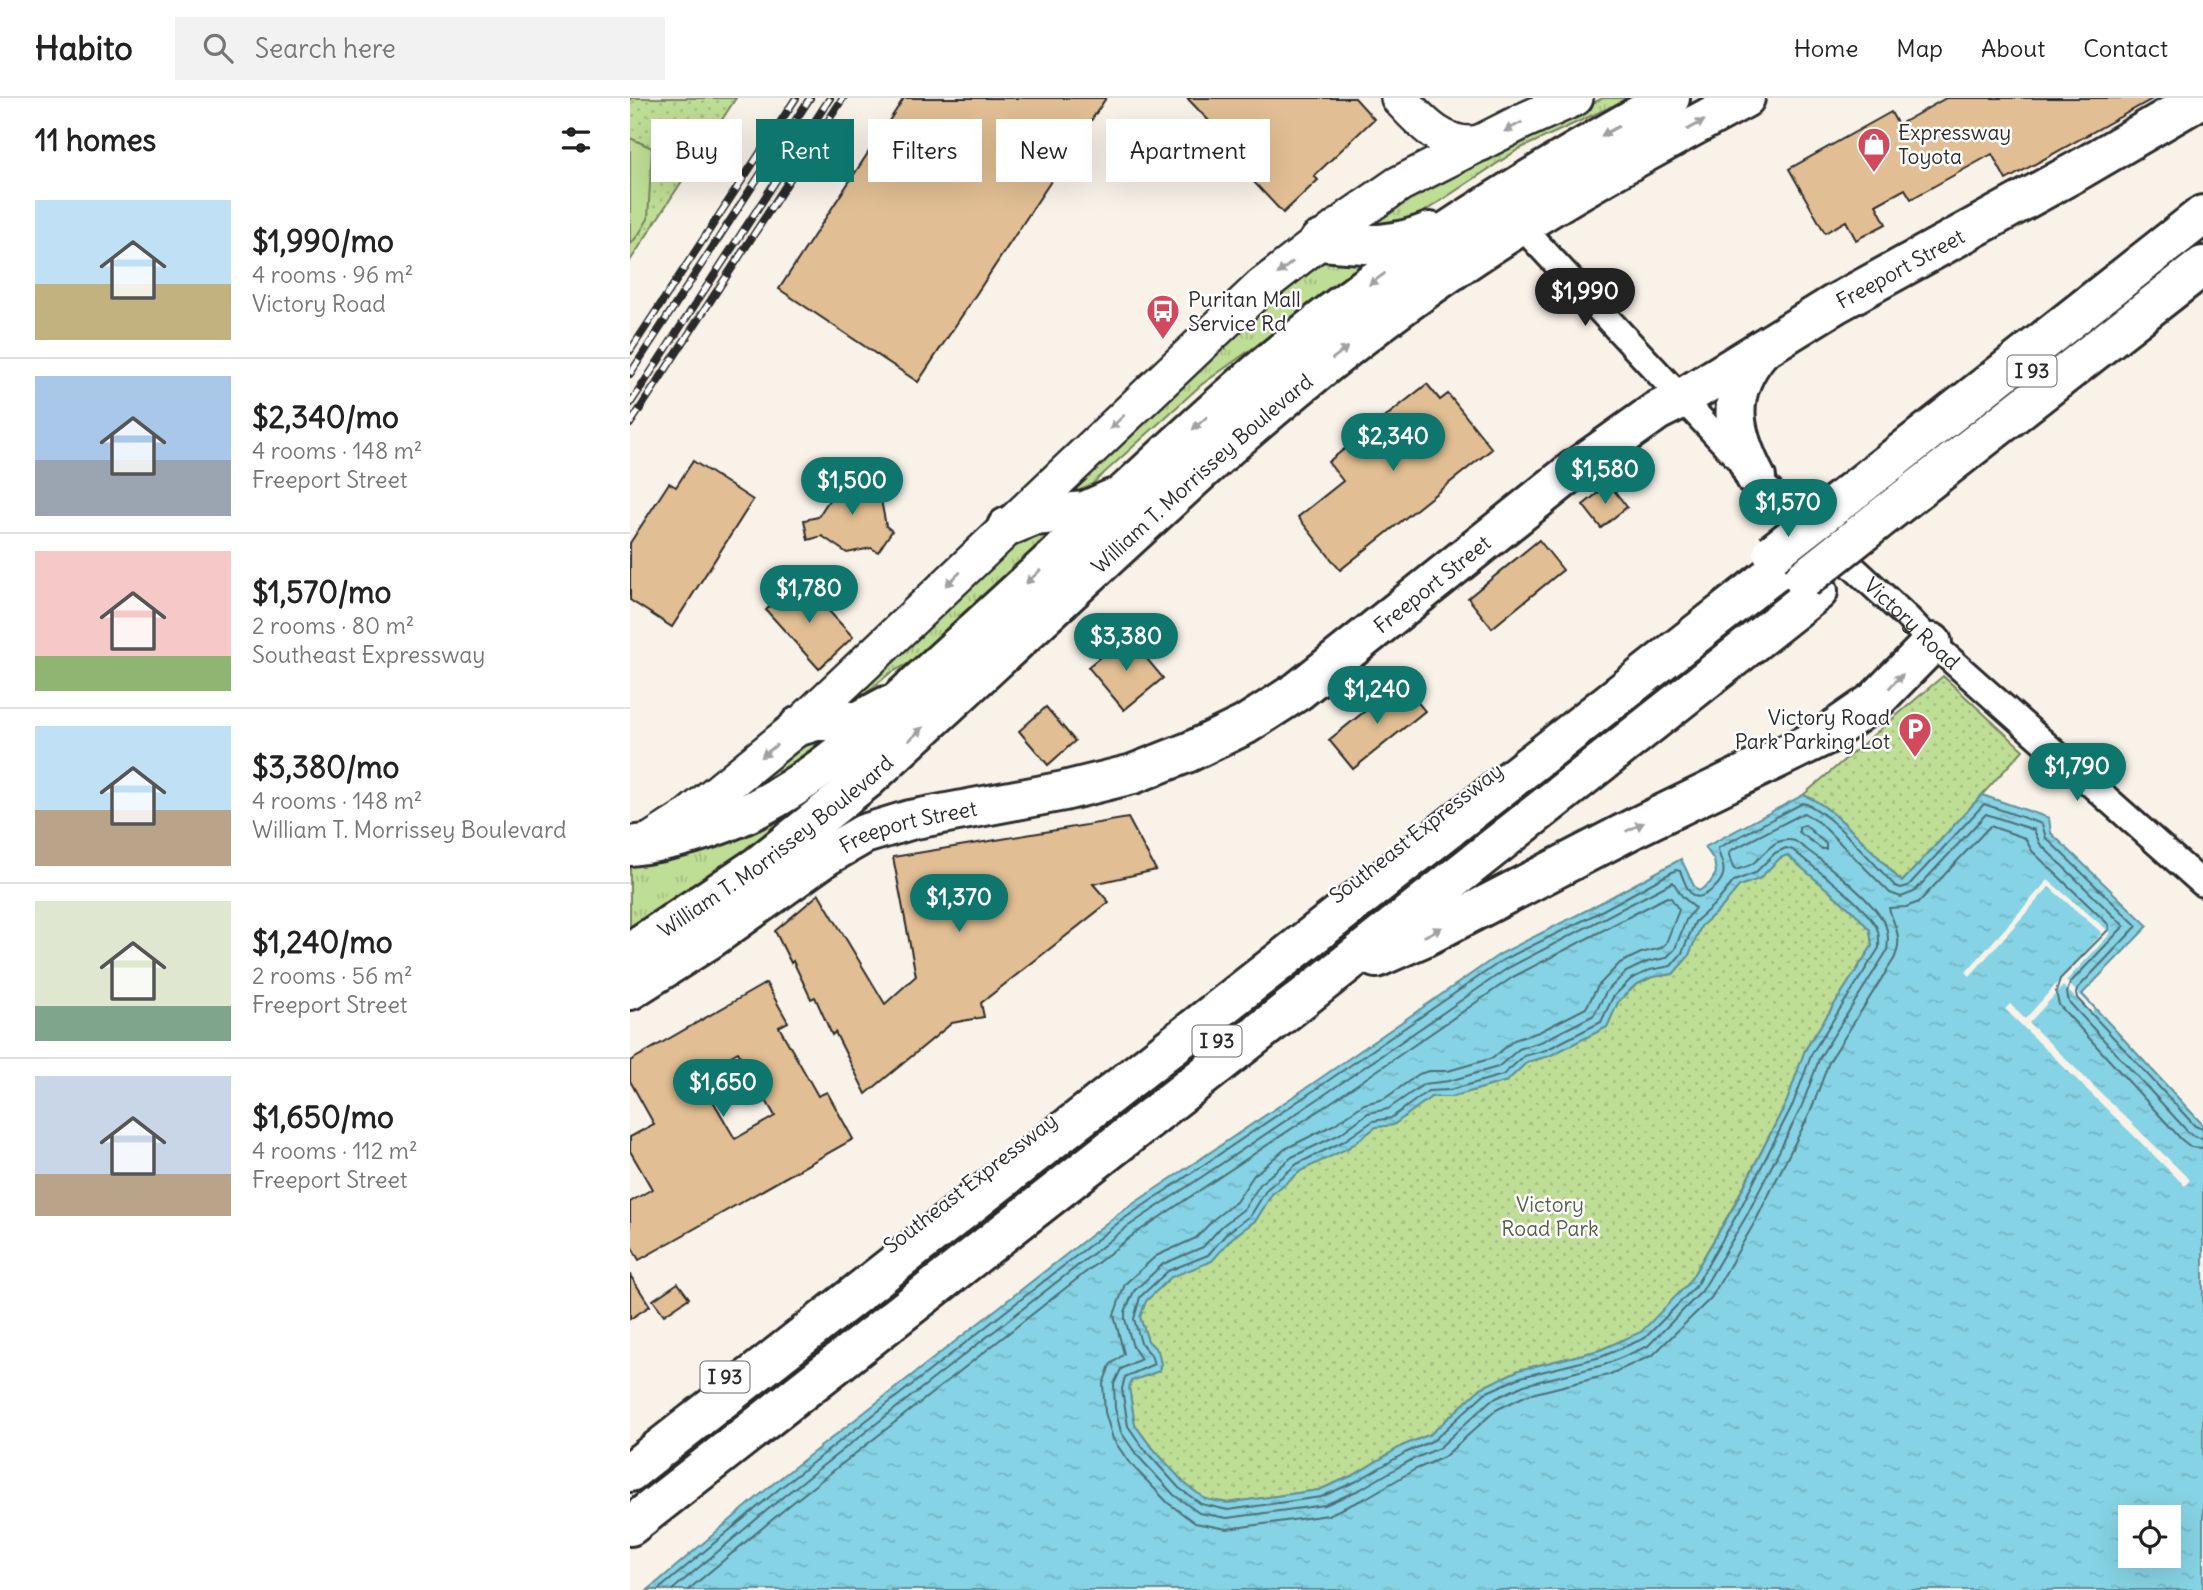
<!DOCTYPE html>
<html lang="en">
<head>
<meta charset="utf-8">
<style>
	:root { --surface:#fff; --page:#f2f2f2; --text:#222; --muted:#767676; --line:#e0e0e0; --accent:#0f766e }
	body { margin:0; font-family:Delius,sans-serif; background:var(--page); color:var(--text); height:100vh; display:flex; flex-direction:column; font-size:26px; white-space:nowrap }
	* { box-sizing:border-box; margin:0 }
	p { font-size:23px; color:var(--muted) }
	.icon { flex:none; width:38px; height:38px; fill:none; stroke:currentColor; stroke-width:2; stroke-linecap:round; stroke-linejoin:round }
	.map { position:relative; flex:1; overflow:hidden }
	.details { display:flex; flex-direction:column; background:var(--surface); width:630px }
	.details>* { flex:none }
	.guide { position:absolute; left:21px; top:21px; width:665px; height:63px; display:flex; gap:14px }
	.tools { position:absolute; left:1488px; top:1407px; display:grid; gap:14px }
	.tools a { display:grid; place-items:center; width:63px; height:63px; border-radius:0px; background:var(--surface); box-shadow:0 7px 28px #0002; font-size:35px }
	.price { position:absolute; translate:-50% -60px; padding:0 16px; border-radius:24px; background:var(--accent); color:#fff; font-size:23px; line-height:46px; filter:drop-shadow(0 2px 4px #0008) }
	.price::after { content:''; position:absolute; left:50%; top:42px; width:21px; height:16px; margin-left:-10px; background:inherit; clip-path:polygon(0 0,100% 0,50% 100%) }
	.price.selected { background:#222; color:#fff }
	ul { padding:0; list-style:none }
	li { display:flex; align-items:center; gap:21px; height:175px; padding:0 35px }
	li+li { border-top:2px solid var(--line) }
	li span { display:grid; place-items:center; flex:none; width:196px; height:140px; border-radius:0px; color:#555 }
	li>.icon { margin-inline-start:auto }
	span .icon { width:84px; height:84px; fill:#fffc; stroke-width:1 }
	li b { font-size:30px }
	h2 { display:flex; justify-content:space-between; align-items:center; height:84px; padding:0 35px; font-size:30px }
	.pill { padding:0 24px; border-radius:0px; background:var(--surface); box-shadow:0 7px 28px #0002; font-size:24px; line-height:63px }
	.pill.selected { background:var(--accent); color:#fff }
	header { display:flex; align-items:center; gap:42px; box-sizing:border-box; height:98px; padding:0 35px; background:var(--surface); border-bottom:2px solid var(--line) }
	header strong { font-size:33px }
	nav { display:flex; gap:38px; margin-inline-start:auto; font-size:24px }
	.search { width:490px; height:63px; background:var(--page); display:flex; align-items:center; gap:18px; box-sizing:border-box; padding:0 24px; border-radius:0px; color:var(--muted); font-size:26px }
	main { display:flex; flex:1; min-height:0 }
	.map>svg:first-child { display:block }
</style>
</head>
<body>
<header>
<strong>Habito</strong>
<div class="search"><svg class="icon" aria-label="search" viewBox="0 0 24 24"><circle cx="10" cy="10" r="6"/><path d="M15 15l6 6"/></svg>Search here</div>
<nav><a>Home</a><a>Map</a><a>About</a><a>Contact</a></nav>
</header>
<main>
<section class="details">
<h2>11 homes<svg class="icon" aria-label="filters" viewBox="0 0 24 24"><path d="M4 7h16M4 17h16"/><circle cx="9" cy="7" r="2"/><circle cx="15" cy="17" r="2"/></svg></h2>
<ul>
<li><span style="background:linear-gradient(#bfe0f5 60%,#c2b280 0)"><svg class="icon" aria-label="home" viewBox="0 0 24 24"><path d="M3 11l9-7 9 7M6 9v11h12V9"/></svg></span><div><b>$1,990/mo</b><p>4 rooms · 96 m²</p><p>Victory Road</p></div></li>
<li><span style="background:linear-gradient(#a9c7e8 60%,#9aa5b1 0)"><svg class="icon" aria-label="home" viewBox="0 0 24 24"><path d="M3 11l9-7 9 7M6 9v11h12V9"/></svg></span><div><b>$2,340/mo</b><p>4 rooms · 148 m²</p><p>Freeport Street</p></div></li>
<li><span style="background:linear-gradient(#f6c9c9 75%,#8fb573 0)"><svg class="icon" aria-label="home" viewBox="0 0 24 24"><path d="M3 11l9-7 9 7M6 9v11h12V9"/></svg></span><div><b>$1,570/mo</b><p>2 rooms · 80 m²</p><p>Southeast Expressway</p></div></li>
<li><span style="background:linear-gradient(#bfe0f5 60%,#b9a48a 0)"><svg class="icon" aria-label="home" viewBox="0 0 24 24"><path d="M3 11l9-7 9 7M6 9v11h12V9"/></svg></span><div><b>$3,380/mo</b><p>4 rooms · 148 m²</p><p>William T. Morrissey Boulevard</p></div></li>
<li><span style="background:linear-gradient(#dfe7d0 75%,#7fa58c 0)"><svg class="icon" aria-label="home" viewBox="0 0 24 24"><path d="M3 11l9-7 9 7M6 9v11h12V9"/></svg></span><div><b>$1,240/mo</b><p>2 rooms · 56 m²</p><p>Freeport Street</p></div></li>
<li><span style="background:linear-gradient(#c9d6e8 70%,#b9a48a 0)"><svg class="icon" aria-label="home" viewBox="0 0 24 24"><path d="M3 11l9-7 9 7M6 9v11h12V9"/></svg></span><div><b>$1,650/mo</b><p>4 rooms · 112 m²</p><p>Freeport Street</p></div></li>
</ul>
</section>
<div class="map">
<svg width="1573" height="1492" viewBox="0 0 1573 1492">
	<defs>
		<pattern id="grass-tufts" width="24" height="20" patternUnits="userSpaceOnUse" patternTransform="scale(1.75)"><rect width="24" height="20" fill="#bedd95"/><path d="M3 7l-1-3M5 7V3M7 7l1-3M15 17l-1-3M17 17v-4M19 17l1-3" fill="none" stroke="#a3be81"/></pattern>
		<pattern id="park-dots" width="8" height="8" patternUnits="userSpaceOnUse" patternTransform="scale(1.75)"><rect width="8" height="8" fill="#bedd95"/><path d="M2 2h.1M6 6h.1" fill="none" stroke="#a3be81" stroke-width="1.8" stroke-linecap="round"/></pattern>
		<pattern id="water-ripples" width="26" height="14" patternUnits="userSpaceOnUse" patternTransform="scale(1.75)"><rect width="26" height="14" fill="#85d3e4"/><path d="M2 4q2-2 4 0t4 0M15 11q2-2 4 0t4 0" fill="none" stroke="#73b5c4"/></pattern>
	</defs>
	<rect width="100%" height="100%" fill="#f9f2e9"/>
	<filter id="ink" filterUnits="userSpaceOnUse"><feTurbulence type="fractalNoise" baseFrequency=".0143" numOctaves="2"/><feDisplacementMap in="SourceGraphic" scale="14" xChannelSelector="R" yChannelSelector="G"/><feConvolveMatrix kernelMatrix="1 2 1 2 8 2 1 2 1" color-interpolation-filters="sRGB"/></filter>
	<g filter="url(#ink)">
		<g fill="url(#grass-tufts)" stroke="#748460" stroke-width="2">
			<path d="M973 0H1000L889 51 768 131 725 134 772 98Z"/>
			<path d="M698 155 742 157 682 208 571 287 450 397 434 403 438 390 638 202Z"/>
			<path d="M397 430 417 432V438L288 561 260 575 215 613 207 616Z"/>
			<path d="M191 628 196 633C173 671 129 687 91 708Z"/>
			<path d="M183 704 146 734 0 832V764C65 763 126 734 183 704Z"/>
		</g>
		<g fill="url(#park-dots)" stroke="#748460" stroke-width="2">
			<path d="M0 0H106L0 163Z"/>
			<path d="M1313 578 1393 652 1272 784C1249 761 1202 706 1173 697Z"/>
			<path d="M1157 757 1226 816 1240 832 1242 848 1175 952 1157 1003 1103 1109 1058 1186 1012 1234 970 1252 889 1272 851 1290 801 1336 772 1348 724 1377 689 1392 597 1405 575 1401 554 1385 519 1346 505 1327 499 1290 501 1283 529 1273 528 1253 518 1243 510 1219 516 1203 541 1179 582 1163 602 1140 626 1122 642 1096 672 1072 718 1050 746 1029 763 1027 801 999H821L877 983 897 964 919 958 977 929 988 904 1006 887 1022 879 1043 876 1058 859 1071 828 1092 809 1109 788 1129 781 1150 760Z"/>
		</g>
		<path fill="#bedd95" stroke="#748460" stroke-width="2" d="M0 40 22 50 18 121 9 136 0 147Z"/>
		<path fill="url(#water-ripples)" stroke="#61909a" stroke-width="2" fill-rule="evenodd" d="M1173 697C1202 706 1249 761 1272 784L1352 697 1419 720 1421 735 1518 828 1452 896 1573 1027V1492H18L144 1385 488 1116 682 986 870 856 961 810 1051 761 1064 788 1069 793 1080 785 1086 775 1084 762 1075 749ZM1157 757 1226 816 1240 832 1242 848 1175 952 1157 1003 1103 1110 1058 1186 1011 1234 970 1252 889 1272 851 1290 801 1336 772 1348 724 1377 689 1392 597 1405 575 1401 554 1385 519 1346 505 1327 499 1290 501 1283 529 1273 531 1266 528 1253 518 1243 510 1219 516 1203 541 1179 582 1163 602 1140 626 1122 642 1096 672 1072 718 1050 746 1029 763 1027 801 999H821L877 983 897 964 919 958 977 929 988 904 1005 887 1022 879 1043 876 1058 859 1071 828 1092 809 1109 788 1129 781 1150 760ZM1500 1419H1538V1458H1500Z"/>
		<path fill="#f9f2e9" d="M1418 782 1481 835 1436 883 1464 911 1461 915 1433 888 1399 925 1560 1082 1555 1088 1375 911 1380 906 1395 921 1472 835 1419 789 1340 878 1336 874Z"/>
		<g fill="none" stroke-linecap="round" stroke-linejoin="round">
			<g stroke="#4f6e75" stroke-width="2">
				<path d="M1175 727 1196 746V751H1192L1169 734V729Z"/>
				<path d="M1156 750 1163 752C1187 773 1229 801 1246 828 1250 835 1249 842 1249 850L1182 955 1163 1006 1109 1113 1065 1189 1015 1240 971 1259 891 1279 855 1295 804 1342 775 1355 727 1383 691 1399 598 1412 571 1406 549 1390 513 1350 498 1328 492 1291 495 1279 524 1266 521 1257 511 1245 504 1221 510 1199 538 1173 578 1157 597 1135 621 1117 637 1091 667 1066 714 1043 743 1023 761 1020 798 993 820 992 873 977 894 958 916 952 971 924 983 899 1001 881 1020 872 1041 868 1052 855 1065 824 1087 804 1104 783 1125 775 1145 755Z"/>
				<path d="M28 1492 149 1391 492 1122 686 991 873 862 964 817 1046 772 1050 773C1057 788 1060 808 1079 794 1085 790 1091 784 1093 777 1096 767 1088 758 1088 750L1173 705C1196 710 1247 769 1265 788L1271 790 1278 788 1354 706 1412 726 1416 740 1507 828 1448 890 1446 895 1447 900 1565 1028 1573 1031"/>
				<path d="M42 1492 154 1398 497 1129 691 999 878 870 1043 784 1052 798 1065 810 1056 822 1045 851 1036 860 1017 864 996 874 976 894 964 917 913 943 889 951 868 969 819 983 794 986 758 1011 738 1015 710 1036 662 1059 631 1085 614 1111 592 1128 573 1149 533 1166 504 1193 495 1214V1221L503 1249 511 1261 491 1271 484 1286 485 1310 491 1334 506 1356 544 1397 569 1415 597 1420 695 1407 731 1391 779 1363 809 1350 860 1303 894 1287 974 1267 1018 1248 1072 1193 1117 1117 1171 1010 1190 959 1257 853C1258 844 1259 835 1255 826 1243 801 1188 759 1165 743 1144 737 1136 756 1122 766 1117 769 1111 770 1106 772L1103 770 1099 757 1100 753 1174 715 1190 725 1260 795 1271 799 1284 794 1356 716 1404 732 1410 746 1494 828 1440 885 1437 895 1439 904 1559 1035 1565 1039 1573 1040"/>
				<path d="M58 1492 161 1406 503 1137 697 1007 883 879 1037 799 1041 800 1049 812 1036 845 1031 850 1011 855 990 865 968 888 956 910 909 934 884 942 863 960 818 973H799L789 976 754 1001 734 1006 705 1026 655 1051 624 1077 606 1104 585 1120 566 1140 526 1158 495 1186 484 1217 494 1256 480 1267 473 1286 475 1314 483 1341 498 1363 538 1405 565 1425 597 1431 698 1417 736 1400 784 1372 814 1359 866 1312 897 1297 978 1277 1023 1257 1081 1200 1126 1122 1180 1015 1199 964 1264 861C1274 839 1264 829 1259 810L1276 809 1289 804 1360 728 1395 740 1402 753 1479 827V831L1430 881 1426 894 1429 907 1552 1042 1561 1049 1573 1050"/>
			</g>
		</g>
		<g fill="#e1be93" stroke="#2b2b2b" stroke-width="2" fill-rule="evenodd">
			<path d="M274 0H476L288 284 149 191Z"/>
			<path d="M557 0H725L744 21 684 78 688 82 653 115 622 82 629 75Z"/>
			<path d="M1316 0H1524L1376 82 1362 56 1281 101 1275 91 1246 107 1256 126 1226 142 1216 123 1195 135 1159 71 1261 14 1268 27Z"/>
			<path d="M797 286 810 302 818 296 862 351 710 472 668 419 713 383 698 364Z"/>
			<path d="M63 363 123 402 42 529 0 502V445L39 385 46 389Z"/>
			<path d="M227 376 256 395 251 402 256 428 262 433 248 454 241 450 217 455 192 438 178 442 174 422 188 419 206 391 204 380Z"/>
			<path d="M979 386 997 409 971 430 953 407Z"/>
			<path d="M909 442 933 472 862 530 838 500Z"/>
			<path d="M165 484 182 503 186 499 223 539 189 571 136 512Z"/>
			<path d="M497 537 533 580 494 612 458 569Z"/>
			<path d="M771 584 795 613 723 671 699 642Z"/>
			<path d="M416 609 445 643 418 667 389 633Z"/>
			<path d="M498 720 526 772 463 786 479 804 351 905 354 919 322 925 236 996 205 934 202 937 185 899 181 901 163 863 161 865 145 833 189 796 255 906 286 878 263 759Z"/>
			<path d="M136 885 158 924 149 929 188 998 197 994 223 1041 9 1162 0 1146V1104L22 1091 0 1053V1039L24 1026 0 983V963ZM108 954 145 1018 105 1041 68 977Z"/>
			<path d="M0 1177 20 1208 0 1221Z"/>
			<path d="M48 1185 59 1200 34 1217 23 1202Z"/>
		</g>
		<g fill="none" stroke-linecap="round" stroke-linejoin="round">
			<defs>
				<g id="minor">
					<path id="s1" d="M891 128 1126 380 1278 520 1302 545 1573 786"/>
				</g>
				<g id="secondary">
					<path d="M769 0C791 24 815 52 851 45"/>
					<path d="M20 743 56 720 169 628 632 188 721 119 769 86 893 23 945 0"/>
				</g>
				<g id="primary">
					<path d="M689 143C734 146 757 151 800 134"/>
					<path d="M1126 380C1102 334 1094 296 1130 253"/>
					<path d="M377 429 404 418 455 413 482 401"/>
					<path d="M169 628 186 623H229L257 608"/>
					<path d="M0 748C90 738 159 700 226 642 312 564 397 485 483 406 554 340 624 274 701 215 808 134 922 66 1040 0"/>
					<path id="s2" d="M0 854 128 768 236 682 572 372C654 298 739 229 830 167 921 105 1019 52 1115 0"/>
					<path id="s3" d="M0 892 80 841 196 758 234 736 280 722 434 693 503 676 559 654 615 627 668 593 944 372 1027 313 1051 301 1205 206 1447 73 1572 0"/>
				</g>
				<g id="motorway">
					<path d="M1219 396 1573 117"/>
					<path d="M1246 424 1573 168"/>
					<path d="M746 860 796 838 1008 728 1196 637 1245 603 1302 545"/>
					<path d="M0 1374 1154 467"/>
					<path d="M0 1428 696 882 1188 493"/>
				</g>
			</defs>
			<use href="#minor" stroke="#2b2b2b" stroke-width="30"/>
			<use href="#secondary" stroke="#2b2b2b" stroke-width="40"/>
			<use href="#primary" stroke="#2b2b2b" stroke-width="44"/>
			<use href="#motorway" stroke="#2b2b2b" stroke-width="44"/>
			<use href="#minor" stroke="#fff" stroke-width="24"/>
			<use href="#secondary" stroke="#fff" stroke-width="35"/>
			<use href="#primary" stroke="#fff" stroke-width="38"/>
			<use href="#motorway" stroke="#fff" stroke-width="38"/>
			<defs>
				<g id="rail">
					<path d="M0 253 166 0"/>
					<path d="M0 276 180 0"/>
					<path d="M0 306 200 0"/>
					<path d="M0 326 213 0"/>
				</g>
			</defs>
			<use href="#rail" stroke="#2b2b2b" stroke-width="8"/>
			<use href="#rail" stroke="#fff" stroke-width="5" stroke-dasharray="16" stroke-linecap="butt"/>
			<defs>
				<g id="motorway-bridge">
					<path d="M1143 455 1219 396"/>
					<path d="M1174 481 1246 424"/>
				</g>
			</defs>
			<use href="#motorway-bridge" stroke="#2b2b2b" stroke-width="44" stroke-linecap="butt"/>
			<use href="#motorway-bridge" stroke="#fff" stroke-width="38"/>
		</g>
		<defs><path id="oneway-solid" d="M-6-.8H1V-3.2L6.5 0L1 3.2V.8H-6Z" transform="scale(1.75)"/></defs>
		<g fill="#a0a0a0">
			<use href="#oneway-solid" transform="translate(1066 27) rotate(-29)"/>
			<use href="#oneway-solid" transform="translate(883 29) rotate(152)"/>
			<use href="#oneway-solid" transform="translate(980 33) rotate(151)"/>
			<use href="#oneway-solid" transform="translate(655 170) rotate(141)"/>
			<use href="#oneway-solid" transform="translate(747 181) rotate(144)"/>
			<use href="#oneway-solid" transform="translate(710 255) rotate(-38)"/>
			<use href="#oneway-solid" transform="translate(487 324) rotate(136)"/>
			<use href="#oneway-solid" transform="translate(570 325) rotate(138)"/>
			<use href="#oneway-solid" transform="translate(403 479) rotate(137)"/>
			<use href="#oneway-solid" transform="translate(323 481) rotate(137)"/>
			<use href="#oneway-solid" transform="translate(1266 583) rotate(-45)"/>
			<use href="#oneway-solid" transform="translate(286 636) rotate(-43)"/>
			<use href="#oneway-solid" transform="translate(139 653) rotate(141)"/>
			<use href="#oneway-solid" transform="translate(1005 729) rotate(-26)"/>
			<use href="#oneway-solid" transform="translate(803 834) rotate(-27)"/>
		</g>
	</g>
	<defs>
		<symbol id="shop-pin" viewBox="-11 -11 22 30"><path d="M0 17L-7.5 6A9.5 9.5 0 1 1 7.5 6Z" fill="#d1495b" stroke="#fff"/><path d="M-5-2.5h2.3a2.7 3.5 0 0 1 5.4 0H5L5.5 6h-11ZM-1.5-2.5h3a1.5 2.3 0 0 0-3 0Z" fill="#fff"/></symbol>
		<symbol id="bus-pin" viewBox="-11 -11 22 30"><path d="M0 17L-7.5 6A9.5 9.5 0 1 1 7.5 6Z" fill="#d1495b" stroke="#fff"/><path d="M-5-6H5V4H4V6H2V4H-2V6H-4V4H-5ZM-3.5-4V0h7V-4ZM-3.5 1.2v1.5H-2V1.2ZM2 1.2v1.5H3.5V1.2Z" fill="#fff"/></symbol>
		<symbol id="parking-pin" viewBox="-11 -11 22 30"><path d="M0 17L-7.5 6A9.5 9.5 0 1 1 7.5 6Z" fill="#d1495b" stroke="#fff"/><path d="M-3.5-5.5H1a3.5 3.5 0 0 1 0 7H-1V5.5H-3.5ZM-1-3.4V-.6H.8a1.4 1.4 0 0 0 0-2.8Z" fill="#fff"/></symbol>
	</defs>
	<g fill-rule="evenodd">
		<use href="#shop-pin" x="1225" y="27" width="38" height="52"/>
		<use href="#bus-pin" x="514" y="194" width="38" height="52"/>
		<use href="#parking-pin" x="1266" y="612" width="38" height="52"/>
	</g>
	<g text-anchor="middle" dominant-baseline="central" stroke-width="5" stroke-linejoin="round" paint-order="stroke">
		<g fill="#fff" stroke="#6b6b6b" stroke-width="2">
			<rect x="1377.5" y="257.5" width="49" height="31" rx="5"/>
			<rect x="562.5" y="927.5" width="49" height="31" rx="5"/>
			<rect x="70.5" y="1263.5" width="49" height="31" rx="5"/>
		</g>
		<g font-size="19" font-weight="bold" fill="#2b2b2b">
			<text x="1402" y="273">I 93</text>
			<text x="587" y="943">I 93</text>
			<text x="95" y="1279">I 93</text>
		</g>
		<g font-size="21" fill="#2b2b2b" stroke="#fff" text-anchor="start">
			<text x="1268" y="34">Expressway<tspan x="1268" dy="24">Toyota</tspan></text>
			<text x="558" y="201">Puritan Mall<tspan x="558" dy="24">Service Rd</tspan></text>
			<text x="1260" y="619" text-anchor="end">Victory Road<tspan x="1260" dy="24">Park Parking Lot</tspan></text>
		</g>
		<g font-size="21" fill="#2b2b2b" stroke="#fff">
			<text stroke="none"><textPath href="#s3" startOffset="1480">Freeport Street</textPath></text>
			<text stroke="none"><textPath href="#s2" startOffset="747">William T. Morrissey Boulevard</textPath></text>
			<text stroke="none"><textPath href="#s3" startOffset="914">Freeport Street</textPath></text>
			<text stroke="none"><textPath href="#s1" startOffset="558">Victory Road</textPath></text>
			<text stroke="none"><textPath href="#s3" startOffset="326">Freeport Street</textPath></text>
			<text transform="translate(786 735) rotate(-38)">Southeast Expressway</text>
			<text stroke="none"><textPath href="#s2" startOffset="180">William T. Morrissey Boulevard</textPath></text>
			<text transform="translate(340 1085) rotate(-38)">Southeast Expressway</text>
		</g>
		<g font-size="21" fill="#57604b" stroke="#fff">
			<text x="920" y="1106">Victory<tspan x="920" dy="24">Road Park</tspan></text>
		</g>
	</g>
</svg>
<div class="tools">
<a><svg class="icon" aria-label="locate" viewBox="0 0 24 24"><circle cx="12" cy="12" r="6"/><path d="M12 2v4M12 18v4M2 12h4M18 12h4"/></svg></a>
</div>
<b class="price selected" style="left:955px;top:230px">$1,990</b>
<b class="price" style="left:763px;top:375px">$2,340</b>
<b class="price" style="left:975px;top:408px">$1,580</b>
<b class="price" style="left:222px;top:419px">$1,500</b>
<b class="price" style="left:1158px;top:441px">$1,570</b>
<b class="price" style="left:179px;top:527px">$1,780</b>
<b class="price" style="left:496px;top:575px">$3,380</b>
<b class="price" style="left:747px;top:628px">$1,240</b>
<b class="price" style="left:1447px;top:705px">$1,790</b>
<b class="price" style="left:329px;top:836px">$1,370</b>
<b class="price" style="left:93px;top:1021px">$1,650</b>
<div class="guide">
<a class="pill">Buy</a>
<a class="pill selected">Rent</a>
<a class="pill">Filters</a>
<a class="pill">New</a>
<a class="pill">Apartment</a>
</div>
</div>
</main>
</body>
</html>
